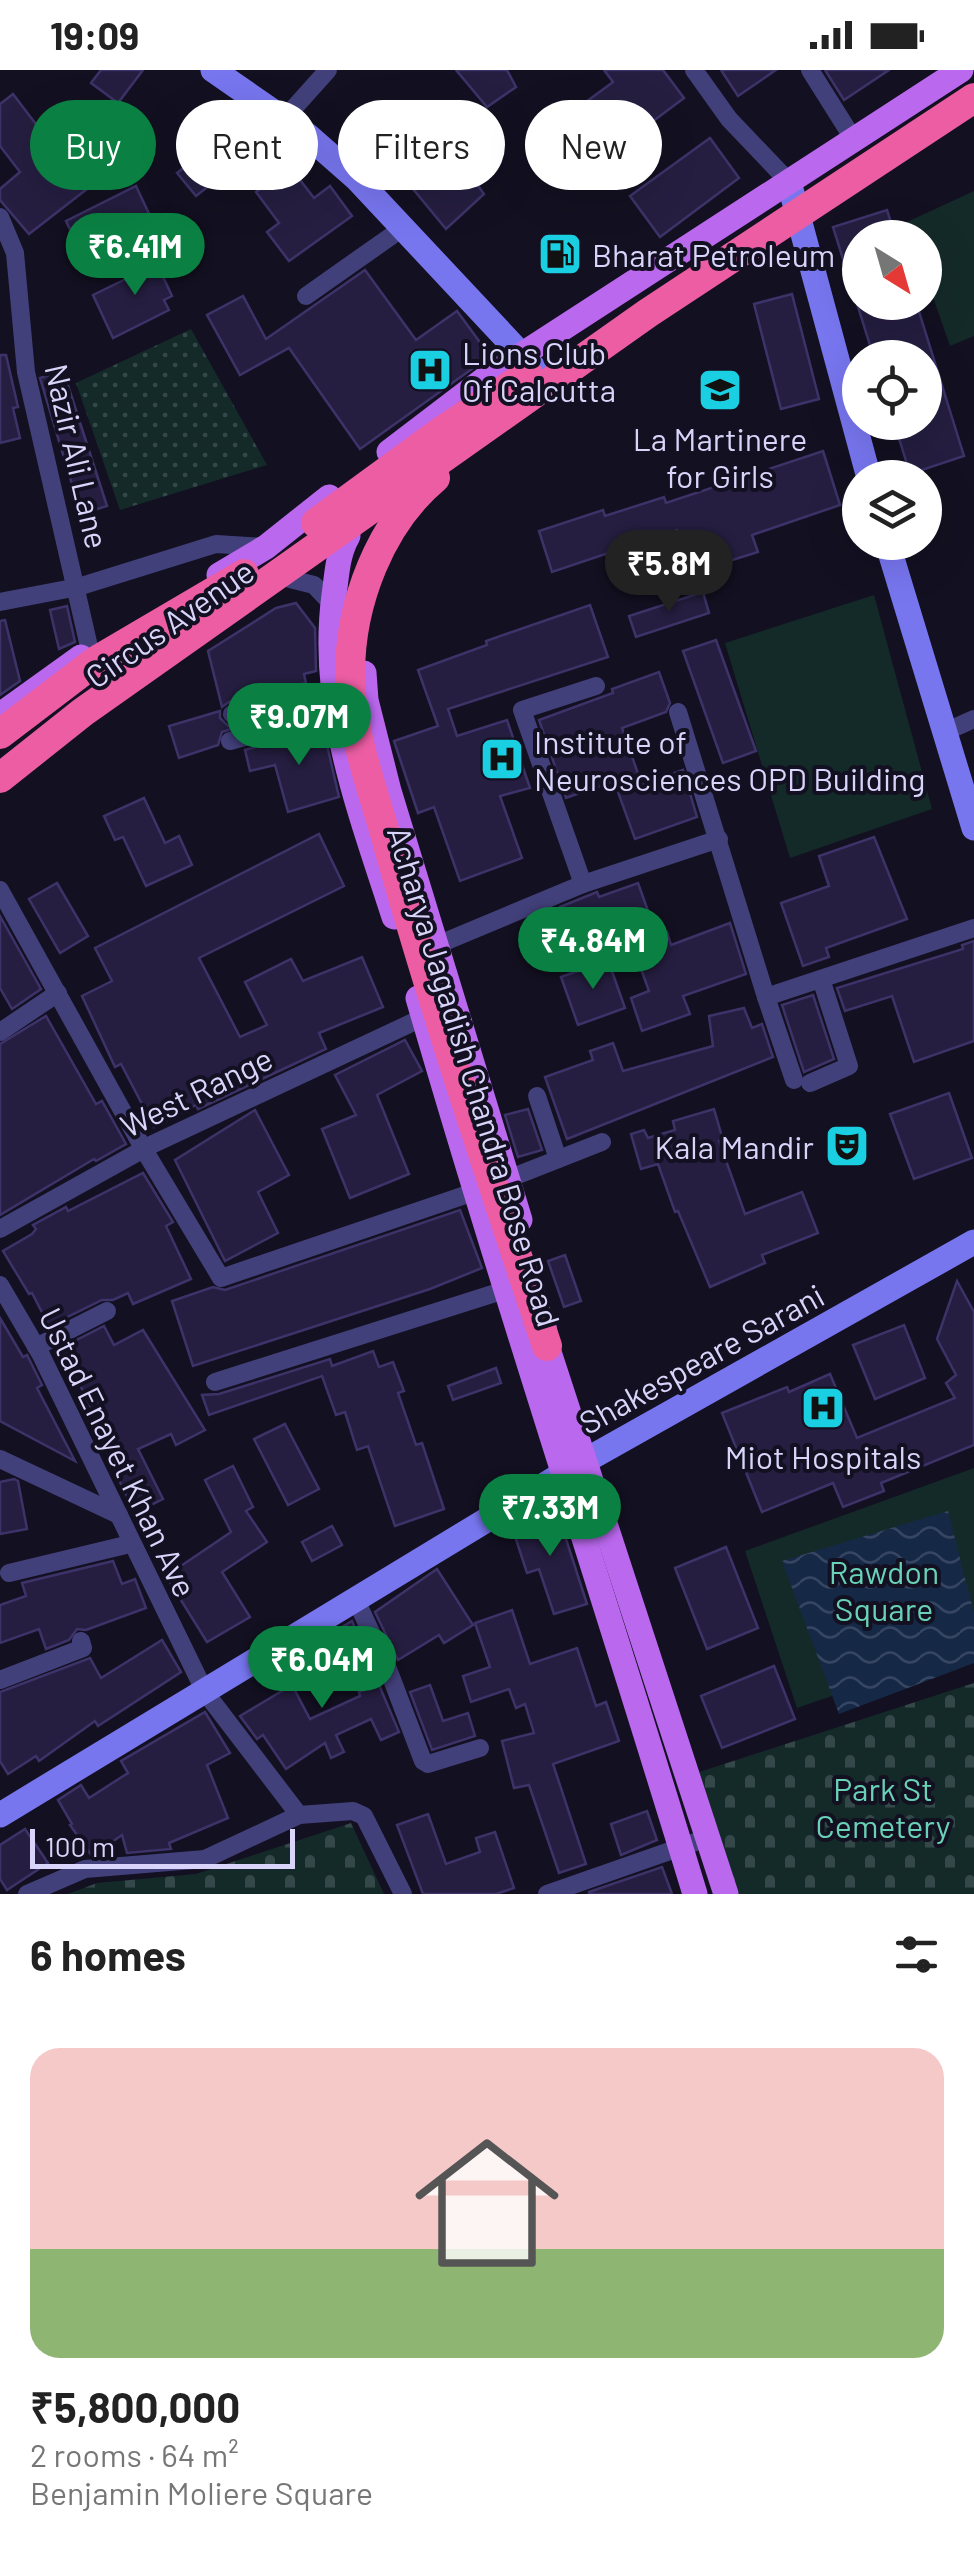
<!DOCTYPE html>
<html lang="en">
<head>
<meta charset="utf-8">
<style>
	:root { --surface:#fff; --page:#f6f6f6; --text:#222; --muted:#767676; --line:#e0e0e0; --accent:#0b8043 }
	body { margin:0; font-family:Barlow,sans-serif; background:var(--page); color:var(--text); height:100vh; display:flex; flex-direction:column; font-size:38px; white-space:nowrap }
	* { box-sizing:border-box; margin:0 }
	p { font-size:32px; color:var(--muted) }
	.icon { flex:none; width:55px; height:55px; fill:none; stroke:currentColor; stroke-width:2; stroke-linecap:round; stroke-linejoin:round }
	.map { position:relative; height:1824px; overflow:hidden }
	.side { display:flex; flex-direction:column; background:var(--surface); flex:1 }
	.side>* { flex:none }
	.guide { position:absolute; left:30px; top:30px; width:915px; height:90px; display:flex; gap:20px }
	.needle { width:65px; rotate:143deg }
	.controls { position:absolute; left:842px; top:150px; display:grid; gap:20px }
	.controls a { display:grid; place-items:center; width:100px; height:100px; border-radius:50%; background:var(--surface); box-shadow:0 10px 40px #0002; font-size:50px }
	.scale { position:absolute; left:30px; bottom:25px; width:265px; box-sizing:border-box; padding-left:10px; border:5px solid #d8d4fa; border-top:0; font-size:28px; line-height:35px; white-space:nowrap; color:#d8d4fa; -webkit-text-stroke:8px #131021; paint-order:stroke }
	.price { position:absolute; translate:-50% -85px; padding:0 22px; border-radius:35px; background:var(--accent); color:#fff; font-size:32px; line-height:65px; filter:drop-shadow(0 2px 5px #0008) }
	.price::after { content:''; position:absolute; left:50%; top:60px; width:30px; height:22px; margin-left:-15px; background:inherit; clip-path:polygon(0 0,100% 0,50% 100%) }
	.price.on { background:#222; color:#fff }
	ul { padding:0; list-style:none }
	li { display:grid; align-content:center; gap:20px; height:530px; padding:0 30px }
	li+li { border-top:2px solid var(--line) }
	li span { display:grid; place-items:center; height:310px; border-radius:30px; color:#555 }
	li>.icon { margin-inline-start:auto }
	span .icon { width:180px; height:180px; fill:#fffc; stroke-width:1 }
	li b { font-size:42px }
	h2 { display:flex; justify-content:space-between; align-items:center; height:120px; padding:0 30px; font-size:42px }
	.chip { padding:0 35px; border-radius:45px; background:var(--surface); box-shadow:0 10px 40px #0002; font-size:35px; line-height:90px }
	.chip.on { background:var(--accent); color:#fff }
	.status { display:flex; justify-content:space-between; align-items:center; height:70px; padding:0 50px; background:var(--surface); direction:ltr }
	.status svg { height:28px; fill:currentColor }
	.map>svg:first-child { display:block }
</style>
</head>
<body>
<div class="status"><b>19:09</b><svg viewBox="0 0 49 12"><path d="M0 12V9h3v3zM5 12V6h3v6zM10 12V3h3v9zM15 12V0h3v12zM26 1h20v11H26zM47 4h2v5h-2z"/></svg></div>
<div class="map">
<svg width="974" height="1824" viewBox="0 0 974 1824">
	<defs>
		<pattern id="grass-dots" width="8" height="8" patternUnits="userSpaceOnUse" patternTransform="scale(2.5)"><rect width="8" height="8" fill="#142a29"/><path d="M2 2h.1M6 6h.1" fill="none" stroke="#354849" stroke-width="1.8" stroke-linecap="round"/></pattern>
		<pattern id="cemetery-stones" width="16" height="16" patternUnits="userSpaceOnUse" patternTransform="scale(2.5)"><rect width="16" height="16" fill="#142a29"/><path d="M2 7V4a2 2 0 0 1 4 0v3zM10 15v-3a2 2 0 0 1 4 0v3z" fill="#354849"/></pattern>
		<pattern id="water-waves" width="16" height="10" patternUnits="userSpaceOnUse" patternTransform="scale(2.5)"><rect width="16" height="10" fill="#152846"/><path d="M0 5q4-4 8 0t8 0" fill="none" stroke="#364662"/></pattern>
	</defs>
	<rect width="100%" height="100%" fill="#131021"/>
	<path fill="url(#grass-dots)" d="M191 259 267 395 120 440 76 313Z"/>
	<g fill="url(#cemetery-stones)">
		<path d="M974 1613V1824H713L678 1709Z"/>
		<path d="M351 1753 384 1824H68L97 1813 196 1804Z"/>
	</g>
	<g fill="#142a29">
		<path d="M974 121V266L950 276 925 204V168L912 167 907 152Z"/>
		<path d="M874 525 932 739 790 788 725 573Z"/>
		<path d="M974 1398V1577L797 1638 745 1481Z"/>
	</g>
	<path fill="url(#water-waves)" d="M948 1441 974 1543V1593L839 1644 782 1491Z"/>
	<g fill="#251e40" stroke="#3d3369" stroke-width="2.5">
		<path d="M101 0H143L118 33 91 13Z"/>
		<path d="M456 0H507L516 17 487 37Z"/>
		<path d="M604 0H663L684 28 600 91 567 46 613 12Z"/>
		<path d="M721 0H776L738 26Z"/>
		<path d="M825 0H889L844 30Z"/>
		<path d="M13 24 51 74 88 46 123 91 29 164 0 130V119L20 102 0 76V34Z"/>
		<path d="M243 51 261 75 196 126 177 103Z"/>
		<path d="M710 68 739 108 660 167 630 126Z"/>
		<path d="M452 79 484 124 446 159 404 108Z"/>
		<path d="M290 97 314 128 330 116 352 146 289 191 267 162 279 153 256 122Z"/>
		<path d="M136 116 151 148 139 154 137 150 93 171 95 175 81 182 66 151Z"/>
		<path d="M887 140 896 168H860V232H916L964 386 910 404 894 352H925V288H874L833 157Z"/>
		<path d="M152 183 172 226 164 230 169 240 113 268 93 225 136 204 131 193Z"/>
		<path d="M365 200 416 270 457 241 490 286 360 379 289 278 240 305 207 245 243 226 266 269Z"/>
		<path d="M792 224 819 329 781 339 754 234Z"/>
		<path d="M0 285H6L18 337 13 338 20 368 0 373Z"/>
		<path d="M63 300 107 436 81 444 40 308Z"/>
		<path d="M823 381 840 435 752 465 758 482 723 493 718 476 686 487 677 460 552 502 539 461 603 440 605 446 664 427 666 433Z"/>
		<path d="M703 522 709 543 636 567 629 546Z"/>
		<path d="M296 533 315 558 316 601 304 604 306 613 229 632 222 637 208 581 276 538Z"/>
		<path d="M590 535 608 587 448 639 457 666 507 650 530 718 500 726 522 788 460 811 434 737 418 743 394 671 438 656 418 600 487 575 486 571Z"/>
		<path d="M67 536 75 572 59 579 50 540Z"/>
		<path d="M5 550 20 611 0 625V551Z"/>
		<path d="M716 570 756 681 723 693 683 581Z"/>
		<path d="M659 602 670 633 666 642 622 658 642 715 683 700 697 747 635 769 614 711 566 728 539 650 613 623 612 619Z"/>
		<path d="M220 641V648L228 656 255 651 222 662 218 675 179 688 169 656Z"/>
		<path d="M323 658 339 727 288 742 275 695 250 701 245 680Z"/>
		<path d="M144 728 165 773 179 766 192 795 146 816 123 767 115 770 104 746Z"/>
		<path d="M319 764 344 816 199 888 240 967 267 955 245 912 291 889 303 911 362 887 383 937 319 963 326 979 198 1039 196 1035 154 1057 121 994 115 997 82 926 112 911 95 878Z"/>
		<path d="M874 767 907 849 826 878 829 887 803 896 781 833 829 816 819 786Z"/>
		<path d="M57 813 88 866 60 883 29 829Z"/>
		<path d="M638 813 657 866 667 862 671 875 730 853 746 904 683 926 690 944 642 961 631 928 649 921 625 855 573 874 560 837 597 822 599 827Z"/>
		<path d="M0 846 41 919 12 939 0 918Z"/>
		<path d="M974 871V971L914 992 892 926 845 941 837 918 963 879 962 875Z"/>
		<path d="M608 890 625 938 578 955 561 907Z"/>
		<path d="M813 925 834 989 804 1002 782 935Z"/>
		<path d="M744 938 752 958 762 954 773 987 567 1069 545 1007 593 990 590 981 613 973 623 1001 713 976 709 946Z"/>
		<path d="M46 946 96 1034 102 1031 126 1074 96 1091 94 1089 0 1145V974Z"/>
		<path d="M405 970 422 1001 377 1025 409 1104 350 1128 322 1059 356 1045 335 1005Z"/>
		<path d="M949 1023 972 1088 914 1109 890 1044Z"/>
		<path d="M528 1039 542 1080 518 1087 505 1045Z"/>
		<path d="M714 1039 723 1070 719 1071 745 1144 802 1122 818 1163 762 1185 765 1193 710 1217 678 1141 675 1142 658 1094 641 1099 631 1064 644 1060 648 1068 675 1060 673 1051Z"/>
		<path d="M255 1040 289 1105 258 1122 278 1163 225 1191 175 1090Z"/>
		<path d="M143 1103 173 1152 166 1156 191 1209 133 1234 128 1223 113 1230H102L49 1256 32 1223 29 1224 3 1181 32 1164 36 1159 33 1155 66 1137 68 1141Z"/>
		<path d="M460 1140 482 1198 430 1219 193 1296 172 1231 213 1217 225 1220Z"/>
		<path d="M565 1185 581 1231 564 1237 548 1191Z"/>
		<path d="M957 1211 974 1242V1375L881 1413 884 1421 843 1437 833 1413 762 1442 722 1343 787 1317 789 1322 830 1304 857 1368 955 1328 946 1313 956 1305 937 1269Z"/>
		<path d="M0 1248 23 1287 27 1285 42 1315 37 1318 75 1391 0 1351Z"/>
		<path d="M904 1255 925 1308 875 1329 853 1275Z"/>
		<path d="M104 1256 114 1275 143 1260 205 1360 176 1375 171 1364 138 1379 163 1429 135 1443 117 1406 82 1319 61 1278Z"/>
		<path d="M373 1281 379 1297 393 1292 404 1321 398 1323 416 1375 422 1373 444 1439 395 1456 368 1376 357 1380 345 1342 336 1345 322 1306 209 1345 202 1325 219 1324 330 1289 332 1296Z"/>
		<path d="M496 1298 501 1313 453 1330 448 1316Z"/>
		<path d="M285 1354 319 1419 288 1435 254 1369Z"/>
		<path d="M233 1396 253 1437 246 1441 267 1472 222 1502 250 1547 207 1572 166 1506 231 1462 205 1410Z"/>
		<path d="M14 1409 18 1411 27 1459 0 1464V1412Z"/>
		<path d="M556 1438 587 1534 554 1544 539 1499 527 1503 511 1454Z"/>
		<path d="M332 1456 342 1475 312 1491 302 1472Z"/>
		<path d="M726 1477 758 1558 707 1579 675 1498Z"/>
		<path d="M113 1491 122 1514 135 1509 146 1538 86 1560 77 1559 69 1570 46 1579 39 1559 0 1573V1535L26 1526 22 1513Z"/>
		<path d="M437 1499 473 1555 444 1573 439 1565 398 1590 375 1542Z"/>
		<path d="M512 1540 530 1594 577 1578 596 1636 606 1632 619 1671 553 1694 586 1794 559 1803 529 1715 514 1718 502 1671 534 1663 525 1634 516 1638 509 1619 471 1632 463 1606 490 1597 475 1553Z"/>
		<path d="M352 1551 399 1662 381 1670 371 1649 336 1665 344 1682 331 1688 325 1673 286 1699 263 1665 257 1669 240 1646 292 1615 310 1649 360 1626 359 1622 364 1620 332 1563Z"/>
		<path d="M162 1570 181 1602 98 1656 95 1651 39 1691 36 1686 8 1704 0 1691V1622L90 1588 101 1608Z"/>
		<path d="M774 1596 795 1649 722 1678 701 1626Z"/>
		<path d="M430 1615 443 1651 468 1643 475 1666 432 1680 410 1622Z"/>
		<path d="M205 1642 230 1683 207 1695 228 1748 169 1773 171 1779 127 1783 122 1765 92 1786 70 1755 72 1754 58 1730 81 1715 89 1728 128 1703 121 1691Z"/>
		<path d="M647 1741 657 1770 621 1785 611 1754Z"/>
		<path d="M428 1744 446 1794 480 1782 476 1768 495 1762 514 1818 496 1824H423L397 1755Z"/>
		<path d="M25 1759 48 1793 7 1820 0 1809V1775Z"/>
		<path d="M662 1797 672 1824H589V1822Z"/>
	</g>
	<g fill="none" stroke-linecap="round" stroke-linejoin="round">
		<g stroke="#42407a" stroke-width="18">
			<path d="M694 0 729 49 789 112"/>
			<path d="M810 0 854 70"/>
			<path d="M284 49 328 0"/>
			<path d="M0 147 15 183 26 302 90 581"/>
			<path d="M306 226 404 157"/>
			<path d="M282 498 290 509 314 515 333 535"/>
			<path d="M0 532 78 517 216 474 266 477"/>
			<path d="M678 642 766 927 974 858"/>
			<path d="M232 644 332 619"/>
			<path d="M945 662 974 649"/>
			<path d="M230 671 335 642"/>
			<path d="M583 814 522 640 596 616"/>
			<path d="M0 820 143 1078 221 1208 477 1121"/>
			<path d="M425 880 583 814 719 769"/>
			<path d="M766 927 794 1010"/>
			<path d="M0 962 58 923"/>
			<path d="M810 1013 849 996 821 909"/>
			<path d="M537 1026 558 1089"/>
			<path d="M508 1109 602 1072"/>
			<path d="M0 1159 151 1075 424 947"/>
			<path d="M0 1215 41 1285 205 1622 299 1745 353 1741 364 1746 403 1824"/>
			<path d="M36 1277 107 1241"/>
			<path d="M215 1312 508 1219"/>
			<path d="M0 1389 119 1445"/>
			<path d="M9 1503 130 1474"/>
			<path d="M356 1530 388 1599 423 1691 428 1694 480 1678"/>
			<path d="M0 1610 83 1578 81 1571"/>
			<path d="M27 1824 85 1799 205 1789 299 1745"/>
			<path d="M547 1824 707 1768"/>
		</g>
		<g stroke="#7876ef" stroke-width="25">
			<path d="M213 0 307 65 356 108 534 298"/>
			<path d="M789 112 869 408"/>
			<path d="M887 472 974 758"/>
			<path d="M0 1745 574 1397 974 1172"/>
		</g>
		<g stroke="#ba68ee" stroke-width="25">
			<path d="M389 382 486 308 961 0"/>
			<path d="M336 453 348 466C337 485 337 505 334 525 319 638 360 741 394 847"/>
			<path d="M219 505 266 477 329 427"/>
			<path d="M364 603 366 630 389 721 520 1150"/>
			<path d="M0 645 81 587"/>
			<path d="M418 928C505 1228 604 1525 695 1824"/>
			<path d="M544 1257 547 1276 726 1824"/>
		</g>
		<g stroke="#ec5da3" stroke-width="30">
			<path d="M0 664 96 591 244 504"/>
			<path d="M522 1201 547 1276"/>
		</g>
		<g stroke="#ec5da3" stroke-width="30">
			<path d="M435 408C380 454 350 533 350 604 350 662 373 719 388 774 428 918 475 1060 522 1201"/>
			<path d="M316 453 439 363 528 304"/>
			<path d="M0 708 83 642 648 243 974 28"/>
		</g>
	</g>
	<defs>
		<symbol id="fuel-square" viewBox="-11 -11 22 22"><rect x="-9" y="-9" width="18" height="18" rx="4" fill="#1acfe1" stroke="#131021"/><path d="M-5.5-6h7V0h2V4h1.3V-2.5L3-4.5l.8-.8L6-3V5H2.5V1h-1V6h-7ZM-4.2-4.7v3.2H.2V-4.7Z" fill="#111"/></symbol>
		<symbol id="hospital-square" viewBox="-11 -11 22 22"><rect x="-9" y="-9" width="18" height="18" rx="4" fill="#1acfe1" stroke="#131021"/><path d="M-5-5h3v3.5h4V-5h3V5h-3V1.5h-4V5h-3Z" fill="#111"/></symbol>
		<symbol id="school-square" viewBox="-11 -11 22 22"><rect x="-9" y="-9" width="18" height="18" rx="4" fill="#1acfe1" stroke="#131021"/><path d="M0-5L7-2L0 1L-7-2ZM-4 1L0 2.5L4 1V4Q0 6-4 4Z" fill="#111"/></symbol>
		<symbol id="theatre-square" viewBox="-11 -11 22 22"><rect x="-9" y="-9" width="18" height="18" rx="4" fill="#1acfe1" stroke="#131021"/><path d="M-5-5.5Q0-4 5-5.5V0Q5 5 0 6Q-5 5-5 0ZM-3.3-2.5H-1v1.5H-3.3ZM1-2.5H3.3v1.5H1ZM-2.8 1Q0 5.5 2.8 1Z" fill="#111"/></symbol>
	</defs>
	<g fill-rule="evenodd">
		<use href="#fuel-square" x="535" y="159" width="50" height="50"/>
		<use href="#hospital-square" x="405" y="275" width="50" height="50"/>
		<use href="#school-square" x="695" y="295" width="50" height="50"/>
		<use href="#hospital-square" x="477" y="664" width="50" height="50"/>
		<use href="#theatre-square" x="822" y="1051" width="50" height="50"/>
		<use href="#hospital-square" x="798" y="1313" width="50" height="50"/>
	</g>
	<g text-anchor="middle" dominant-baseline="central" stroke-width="8" stroke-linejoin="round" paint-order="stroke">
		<g font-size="32" fill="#d8d4fa" stroke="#131021" text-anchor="start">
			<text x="592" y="184">Bharat Petroleum</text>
			<text x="462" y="282">Lions Club<tspan x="462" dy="37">Of Calcutta</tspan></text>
			<text x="720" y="368" text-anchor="middle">La Martinere<tspan x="720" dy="37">for Girls</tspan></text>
			<text x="534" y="671">Institute of<tspan x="534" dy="37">Neurosciences OPD Building</tspan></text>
			<text x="814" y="1076" text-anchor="end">Kala Mandir</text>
			<text x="823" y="1386" text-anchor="middle">Miot Hospitals</text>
		</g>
		<g font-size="32" fill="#d8d4fa" stroke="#131021">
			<text transform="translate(78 386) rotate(77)">Nazir Ali Lane</text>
			<text transform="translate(169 553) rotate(-35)">Circus Avenue</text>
			<text transform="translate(475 1006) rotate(73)">Acharya Jagadish Chandra Bose Road</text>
			<text transform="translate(196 1021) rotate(-26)">West Range</text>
			<text transform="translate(701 1288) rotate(-29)">Shakespeare Sarani</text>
			<text transform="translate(119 1382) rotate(64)">Ustad Enayet Khan Ave</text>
		</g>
		<g font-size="32" fill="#69d2b6" stroke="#131021">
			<text x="884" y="1501">Rawdon<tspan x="884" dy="37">Square</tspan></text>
			<text x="883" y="1718">Park St<tspan x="883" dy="37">Cemetery</tspan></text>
		</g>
	</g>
</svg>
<div class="controls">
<a><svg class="needle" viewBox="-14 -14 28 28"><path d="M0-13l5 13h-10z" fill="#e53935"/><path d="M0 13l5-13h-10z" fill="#767676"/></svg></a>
<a><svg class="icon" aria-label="locate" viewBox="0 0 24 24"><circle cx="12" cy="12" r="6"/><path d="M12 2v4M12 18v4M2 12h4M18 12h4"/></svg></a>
<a><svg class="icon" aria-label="layers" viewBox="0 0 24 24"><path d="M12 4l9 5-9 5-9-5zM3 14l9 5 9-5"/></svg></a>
</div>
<div class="scale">100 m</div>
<b class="price" style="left:135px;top:228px">₹6.41M</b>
<b class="price on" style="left:669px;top:545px">₹5.8M</b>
<b class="price" style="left:299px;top:698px">₹9.07M</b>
<b class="price" style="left:593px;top:922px">₹4.84M</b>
<b class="price" style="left:550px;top:1489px">₹7.33M</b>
<b class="price" style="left:322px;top:1641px">₹6.04M</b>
<div class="guide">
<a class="chip on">Buy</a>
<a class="chip">Rent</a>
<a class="chip">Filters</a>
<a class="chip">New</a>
</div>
</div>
<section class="side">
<h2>6 homes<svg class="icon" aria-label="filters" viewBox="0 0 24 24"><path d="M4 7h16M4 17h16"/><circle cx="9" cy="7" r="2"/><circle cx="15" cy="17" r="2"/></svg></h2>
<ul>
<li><span style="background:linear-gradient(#f6c9c9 65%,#8fb573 0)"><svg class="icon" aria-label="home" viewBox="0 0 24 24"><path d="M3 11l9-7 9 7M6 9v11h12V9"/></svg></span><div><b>₹5,800,000</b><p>2 rooms · 64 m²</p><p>Benjamin Moliere Square</p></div></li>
</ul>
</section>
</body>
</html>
